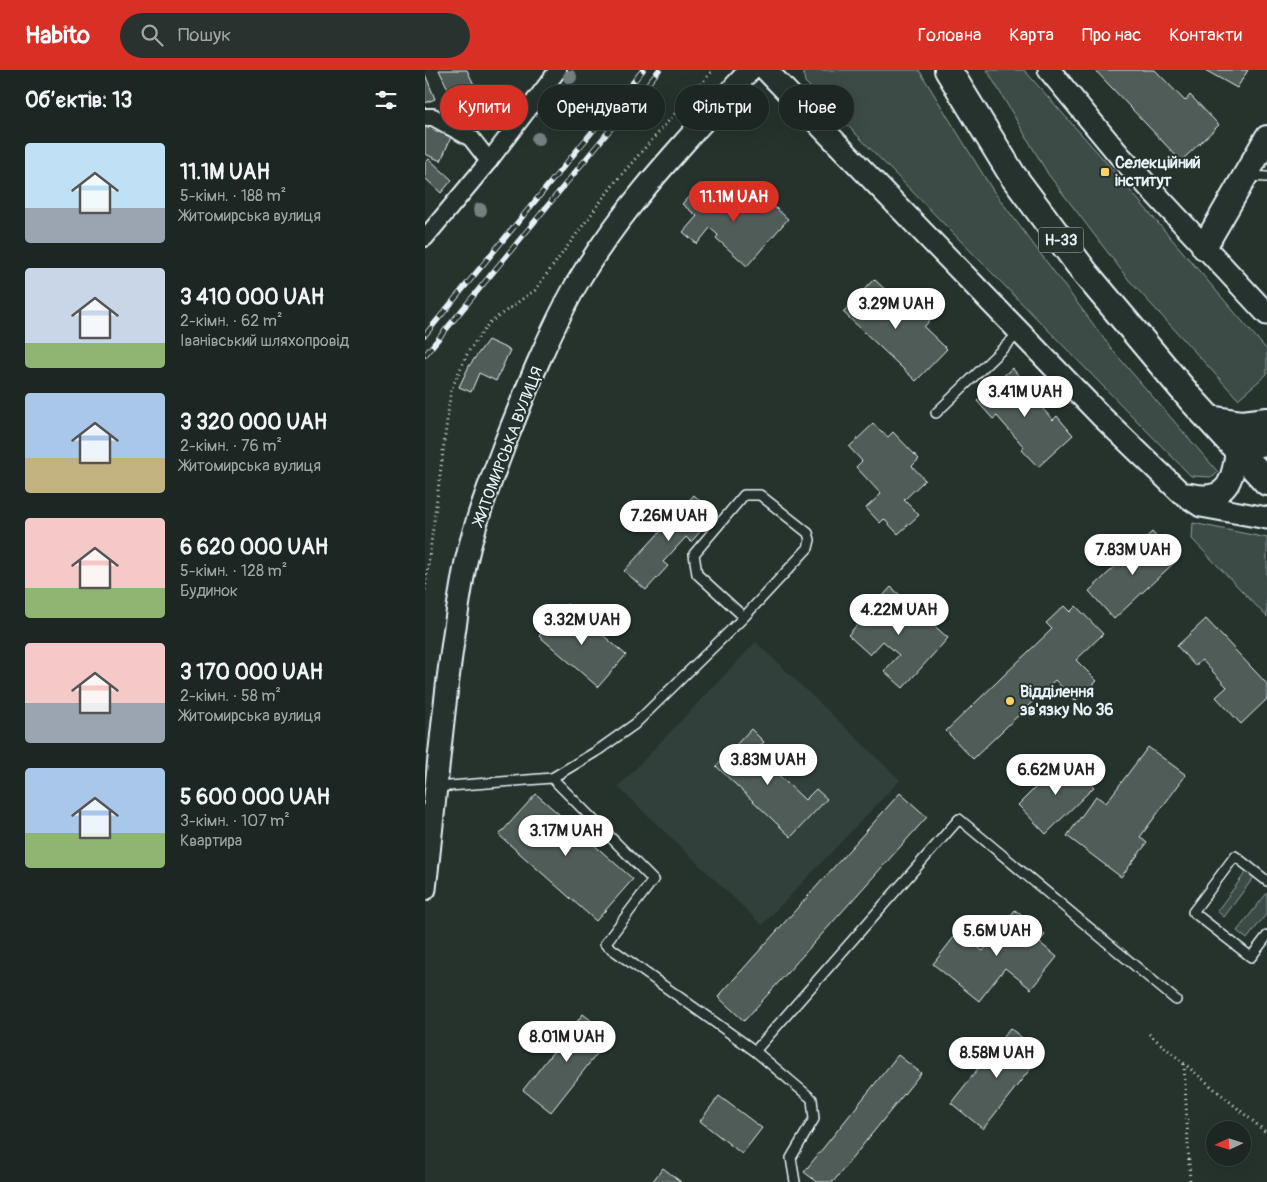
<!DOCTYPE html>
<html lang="uk">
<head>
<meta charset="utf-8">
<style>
	:root { --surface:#1c2622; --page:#29322f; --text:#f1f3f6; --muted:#a0a5a5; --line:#3a4340; --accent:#d93025 }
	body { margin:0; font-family:Pangolin,sans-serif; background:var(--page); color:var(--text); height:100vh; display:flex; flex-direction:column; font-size:19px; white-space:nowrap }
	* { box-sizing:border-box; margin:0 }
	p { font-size:16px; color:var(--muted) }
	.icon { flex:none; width:28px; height:28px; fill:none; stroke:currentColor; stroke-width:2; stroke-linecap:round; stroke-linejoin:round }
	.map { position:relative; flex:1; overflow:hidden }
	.details { display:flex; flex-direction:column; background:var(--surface); width:425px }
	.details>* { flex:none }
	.hud { position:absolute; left:15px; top:15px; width:475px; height:45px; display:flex; gap:10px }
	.needle { width:32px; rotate:266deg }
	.fabs { position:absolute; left:781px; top:1051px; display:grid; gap:10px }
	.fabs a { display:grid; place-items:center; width:45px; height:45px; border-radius:50%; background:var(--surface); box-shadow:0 5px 20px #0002,0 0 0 1px var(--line); font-size:25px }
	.price { position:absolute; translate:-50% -42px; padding:0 11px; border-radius:18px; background:#fff; color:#222; font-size:16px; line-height:32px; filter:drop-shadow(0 1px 2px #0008) }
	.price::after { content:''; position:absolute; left:50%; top:30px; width:15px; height:11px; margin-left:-8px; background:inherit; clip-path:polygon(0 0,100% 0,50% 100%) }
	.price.active { background:var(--accent); color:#fff }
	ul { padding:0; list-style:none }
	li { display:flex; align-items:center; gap:15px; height:125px; padding:0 25px }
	li span { display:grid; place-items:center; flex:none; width:140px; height:100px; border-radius:5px; color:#555 }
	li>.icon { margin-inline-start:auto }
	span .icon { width:60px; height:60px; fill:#fffc; stroke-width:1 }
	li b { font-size:21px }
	h2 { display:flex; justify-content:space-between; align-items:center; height:60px; padding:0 25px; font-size:21px }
	.chip { padding:0 18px; border-radius:22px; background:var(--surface); box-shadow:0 5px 20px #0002,0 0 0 1px var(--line); font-size:18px; line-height:45px }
	.chip.active { background:var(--accent); color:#fff }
	header { display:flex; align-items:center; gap:30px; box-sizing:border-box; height:70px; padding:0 25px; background:var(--accent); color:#fff }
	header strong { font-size:24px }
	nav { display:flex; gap:28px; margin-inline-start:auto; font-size:18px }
	.search { width:350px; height:45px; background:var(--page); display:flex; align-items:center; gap:12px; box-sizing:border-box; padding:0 18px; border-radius:28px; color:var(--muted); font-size:19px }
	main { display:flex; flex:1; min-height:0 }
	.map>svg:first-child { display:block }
</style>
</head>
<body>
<header>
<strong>Habito</strong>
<div class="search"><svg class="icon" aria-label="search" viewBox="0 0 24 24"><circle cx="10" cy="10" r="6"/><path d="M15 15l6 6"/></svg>Пошук</div>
<nav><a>Головна</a><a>Карта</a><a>Про нас</a><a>Контакти</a></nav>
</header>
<main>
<section class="details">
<h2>Об’єктів: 13<svg class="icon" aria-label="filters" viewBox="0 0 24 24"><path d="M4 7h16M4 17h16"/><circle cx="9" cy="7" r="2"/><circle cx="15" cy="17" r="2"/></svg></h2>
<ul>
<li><span style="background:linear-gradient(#bfe0f5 65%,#9aa5b1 0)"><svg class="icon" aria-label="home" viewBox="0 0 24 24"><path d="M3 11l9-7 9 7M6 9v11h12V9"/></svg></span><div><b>11.1M UAH</b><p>5-кімн. · 188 m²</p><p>Житомирська вулиця</p></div></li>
<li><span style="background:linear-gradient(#c9d6e8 75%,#8fb573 0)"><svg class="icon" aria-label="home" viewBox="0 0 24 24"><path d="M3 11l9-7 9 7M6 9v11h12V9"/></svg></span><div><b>3 410 000 UAH</b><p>2-кімн. · 62 m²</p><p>Іванівський шляхопровід</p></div></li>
<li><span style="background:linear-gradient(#a9c7e8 65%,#c2b280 0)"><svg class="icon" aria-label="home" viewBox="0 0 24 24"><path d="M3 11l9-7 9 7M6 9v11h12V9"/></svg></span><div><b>3 320 000 UAH</b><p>2-кімн. · 76 m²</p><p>Житомирська вулиця</p></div></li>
<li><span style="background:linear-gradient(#f6c9c9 70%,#8fb573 0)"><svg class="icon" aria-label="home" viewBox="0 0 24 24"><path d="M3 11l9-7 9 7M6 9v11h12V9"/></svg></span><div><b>6 620 000 UAH</b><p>5-кімн. · 128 m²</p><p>Будинок</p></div></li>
<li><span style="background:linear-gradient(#f6c9c9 60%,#9aa5b1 0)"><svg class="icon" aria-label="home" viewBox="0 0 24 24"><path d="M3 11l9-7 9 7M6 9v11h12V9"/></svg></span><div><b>3 170 000 UAH</b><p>2-кімн. · 58 m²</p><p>Житомирська вулиця</p></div></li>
<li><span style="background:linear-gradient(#a9c7e8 65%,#8fb573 0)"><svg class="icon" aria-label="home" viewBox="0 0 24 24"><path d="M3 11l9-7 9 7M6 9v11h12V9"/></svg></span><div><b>5 600 000 UAH</b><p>3-кімн. · 107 m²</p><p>Квартира</p></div></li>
</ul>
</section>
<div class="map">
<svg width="842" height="1112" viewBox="0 0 842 1112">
	<rect width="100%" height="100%" fill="#26332d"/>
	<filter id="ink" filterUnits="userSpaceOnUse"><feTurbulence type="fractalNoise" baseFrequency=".02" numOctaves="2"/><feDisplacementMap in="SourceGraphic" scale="10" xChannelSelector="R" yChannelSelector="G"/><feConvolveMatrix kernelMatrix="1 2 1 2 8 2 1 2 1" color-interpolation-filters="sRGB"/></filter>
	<g filter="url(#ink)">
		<path fill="#333f3a" d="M331 572 475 710 337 855 193 717Z"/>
		<g fill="#3e4b47" stroke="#939ea0">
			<path d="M378 0H494L567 119 689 282 793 402 788 407 766 406 380 12Z"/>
			<path d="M562 0H599L673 83 842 280V304L813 329 703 209 623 104Z"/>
			<path d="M768 453 842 468V547L767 469Z"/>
			<path d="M821 802 829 807 799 847 792 841Z"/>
			<path d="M842 823V843L822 869 812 861Z"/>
		</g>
		<g fill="#505c59" stroke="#e8f1f8">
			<path d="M14 0H42L53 23 30 34Z"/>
			<path d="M670 0H730L760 31 765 25 794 55 756 91Z"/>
			<path d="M780 0H823L812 18Z"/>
			<path d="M0 4 10 29 0 33Z"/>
			<path d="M0 57 26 67 16 91 0 84Z"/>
			<path d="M4 89 27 110 16 123 0 108V93Z"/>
			<path d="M275 114 310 144 331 120 363 149 322 196 291 168 293 165 285 158 272 174 258 162 272 146 257 134Z"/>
			<path d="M449 209 484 242 490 236 505 250 499 257 522 279 491 311 418 242Z"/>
			<path d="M63 270 85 280 71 311 54 303 46 322 34 317 44 296Z"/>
			<path d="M587 298 601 314 598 317 628 350 632 346 648 365 613 397 596 379 599 377 572 346 568 349 552 331Z"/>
			<path d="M448 354 463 367 468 362 494 389 487 396 500 410 479 430 494 445 473 464 459 449 455 453 441 438 456 424 431 397 437 391 424 377Z"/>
			<path d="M269 425 290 445 266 472 261 467 238 492 243 496 221 520 199 501Z"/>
			<path d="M727 462 752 490 689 549 664 521Z"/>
			<path d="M466 517 523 568 478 618 459 601 474 585 458 571 445 585 423 565Z"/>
			<path d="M142 534 201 585 173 617 114 566Z"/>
			<path d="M639 536 645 542 651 536 678 564 651 590 672 611 650 631 630 610 548 689 521 661 627 559 621 553Z"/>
			<path d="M781 549 842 614V629L816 654 791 627 802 617 777 590 770 596 752 576Z"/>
			<path d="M326 659 339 672 329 682 380 730 391 719 402 729 366 767 291 696Z"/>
			<path d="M723 677 761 705 715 767 722 773 696 807 642 766 671 726 681 733Z"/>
			<path d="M640 688 669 717 621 764 593 735Z"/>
			<path d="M475 723 502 747 319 951 293 927Z"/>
			<path d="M111 724 208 809 171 851 74 765Z"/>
			<path d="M590 840 620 865 614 872 632 887 606 919 580 898 554 931 508 894 533 862 558 881Z"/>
			<path d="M158 944 186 966 126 1042 98 1020Z"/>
			<path d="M585 958 617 984 558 1059 526 1033Z"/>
			<path d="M473 985 496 1003 408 1112H392L379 1102Z"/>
			<path d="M294 1026 337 1058 317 1084 275 1051Z"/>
			<path d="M238 1098 256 1112H227Z"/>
		</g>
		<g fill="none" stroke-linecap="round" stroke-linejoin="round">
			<defs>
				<g id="service">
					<path d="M823 106 842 107"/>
					<path d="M511 343 595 262"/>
					<path d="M127 708 172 681 210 654 319 547 383 478 385 470 383 463 335 425H319L269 484 272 504 319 547"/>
					<path d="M12 717 127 708 228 810 180 874 330 981 387 1029 389 1049 366 1088 370 1112"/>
					<path d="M842 811 810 786 768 842 826 887 842 866"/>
					<path d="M330 981 534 749 751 930"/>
				</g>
				<g id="minor">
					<path d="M0 47H8L46 68 64 91"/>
					<path d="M0 168 64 91 133 0"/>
				</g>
				<g id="tertiary">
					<path d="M341 0 676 346 755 422 776 436 842 448"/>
					<path d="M624 0 695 86 842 244"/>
					<path d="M763 424C803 433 808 411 812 377"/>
					<path d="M0 819C12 715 20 610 38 507 46 461 64 416 80 373 101 320 123 265 151 215 198 135 264 68 325 0"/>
				</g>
				<g id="secondary">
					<path d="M779 177 842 68"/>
					<path d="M812 377 842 373"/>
				</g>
				<g id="primary">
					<path d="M523 0 588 106 661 204 766 329 842 412"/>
					<path d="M785 349 817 354 842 351"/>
				</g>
			</defs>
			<use href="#service" stroke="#e8f1f8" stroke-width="12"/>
			<use href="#minor" stroke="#e8f1f8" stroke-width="20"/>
			<use href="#tertiary" stroke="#e8f1f8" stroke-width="25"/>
			<use href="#secondary" stroke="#e8f1f8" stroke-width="28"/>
			<use href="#primary" stroke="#e8f1f8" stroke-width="30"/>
			<g stroke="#e8f1f8" stroke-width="3" stroke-dasharray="1 4" stroke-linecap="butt">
				<path d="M0 520 26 320 43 282 64 253 110 220 191 111 288 0"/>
				<path d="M724 964 842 1063"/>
				<path d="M759 994 765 1112"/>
			</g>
			<use href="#service" stroke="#26332d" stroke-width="9"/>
			<use href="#minor" stroke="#26332d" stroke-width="16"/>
			<use href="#tertiary" stroke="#26332d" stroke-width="21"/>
			<use href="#secondary" stroke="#26332d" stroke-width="24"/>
			<use href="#primary" stroke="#26332d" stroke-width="26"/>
			<defs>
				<g id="rail">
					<path d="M0 265 218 0"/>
					<path d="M0 285 234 0"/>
				</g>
			</defs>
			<use href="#rail" stroke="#e8f1f8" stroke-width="5.5"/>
			<use href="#rail" stroke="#26332d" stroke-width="4" stroke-dasharray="11" stroke-linecap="butt"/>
		</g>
		<g fill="#758080">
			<circle cx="145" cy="7" r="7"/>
			<circle cx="113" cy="69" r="7"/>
			<circle cx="55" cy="140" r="7"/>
		</g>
	</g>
	<g fill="#ffd166" stroke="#26332d" stroke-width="2">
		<rect x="675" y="97" width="10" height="10" rx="2.5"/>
		<circle cx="585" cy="631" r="5"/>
	</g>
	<g text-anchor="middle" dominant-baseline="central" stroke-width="4" stroke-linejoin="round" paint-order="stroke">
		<rect fill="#26332d" stroke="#aeb8bb" stroke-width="1" x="613.5" y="157.5" width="45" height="25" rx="4"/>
		<g font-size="15" font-weight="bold" fill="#e8f1f8">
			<text x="636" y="170">Н-33</text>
		</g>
		<g font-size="16" font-weight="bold" fill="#e8f1f8" stroke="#26332d" text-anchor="start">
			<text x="690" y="93">Селекційний<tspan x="690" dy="18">інститут</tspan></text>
			<text x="595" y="622">Відділення<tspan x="595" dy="18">зв'язку № 36</tspan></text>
		</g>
		<g font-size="16" fill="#e8f1f8" stroke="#26332d">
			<text transform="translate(83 376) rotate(-69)">ЖИТОМИРСЬКА ВУЛИЦЯ</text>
		</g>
	</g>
</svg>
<div class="fabs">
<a><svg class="needle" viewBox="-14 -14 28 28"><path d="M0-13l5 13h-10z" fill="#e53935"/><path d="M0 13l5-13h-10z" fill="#a0a5a5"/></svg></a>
</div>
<b class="price active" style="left:309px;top:153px">11.1M UAH</b>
<b class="price" style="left:471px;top:260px">3.29M UAH</b>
<b class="price" style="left:600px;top:348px">3.41M UAH</b>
<b class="price" style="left:244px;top:472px">7.26M UAH</b>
<b class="price" style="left:708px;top:506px">7.83M UAH</b>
<b class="price" style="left:474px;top:566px">4.22M UAH</b>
<b class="price" style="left:157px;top:576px">3.32M UAH</b>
<b class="price" style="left:343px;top:716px">3.83M UAH</b>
<b class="price" style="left:631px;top:726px">6.62M UAH</b>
<b class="price" style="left:141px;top:787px">3.17M UAH</b>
<b class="price" style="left:572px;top:887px">5.6M UAH</b>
<b class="price" style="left:142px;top:993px">8.01M UAH</b>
<b class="price" style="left:572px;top:1009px">8.58M UAH</b>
<div class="hud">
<a class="chip active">Купити</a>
<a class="chip">Орендувати</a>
<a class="chip">Фільтри</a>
<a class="chip">Нове</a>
</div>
</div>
</main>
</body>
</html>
